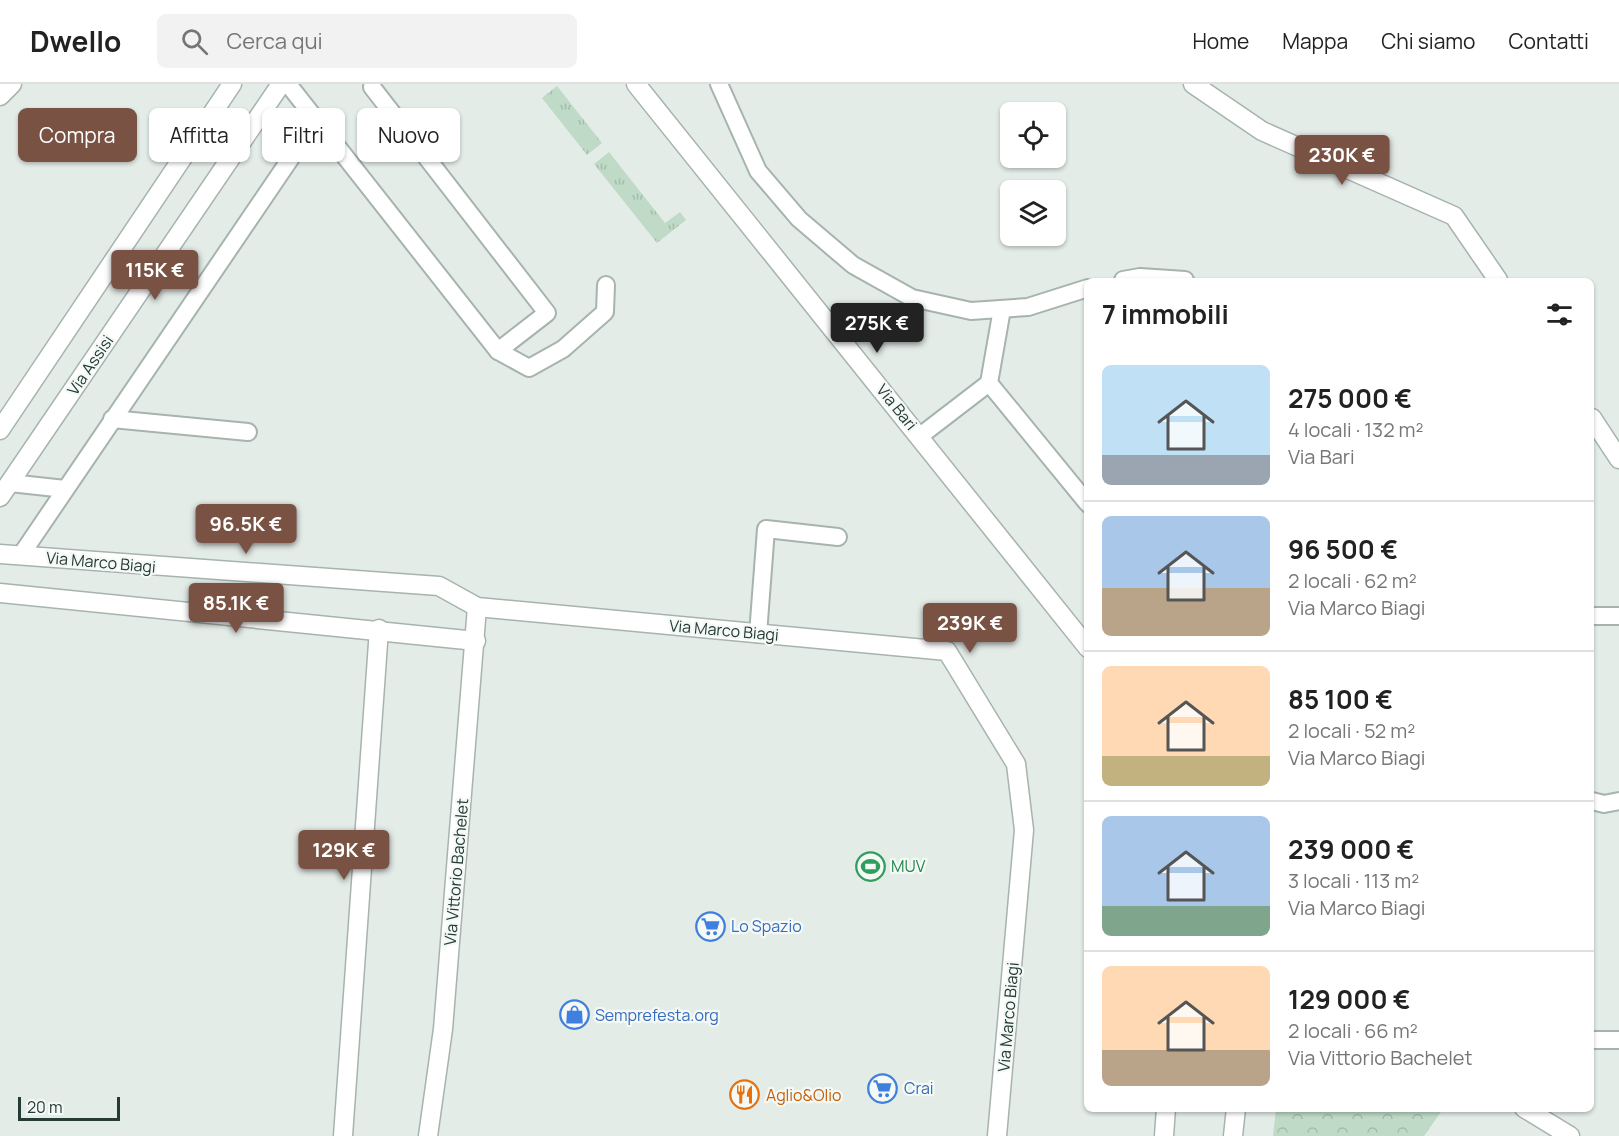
<!DOCTYPE html>
<html lang="it">
<head>
<meta charset="utf-8">
<style>
	:root { --surface:#fff; --page:#f2f2f2; --text:#222; --muted:#767676; --line:#e0e0e0; --accent:#795243 }
	body { margin:0; font-family:Manrope,sans-serif; background:var(--page); color:var(--text); height:100vh; display:flex; flex-direction:column; font-size:22px; white-space:nowrap }
	* { box-sizing:border-box; margin:0 }
	p { font-size:20px; color:var(--muted) }
	.icon { flex:none; width:33px; height:33px; fill:none; stroke:currentColor; stroke-width:2; stroke-linecap:round; stroke-linejoin:round }
	.map { position:relative; flex:1; overflow:hidden }
	.sheet { position:absolute; left:1084px; top:194px; width:510px; height:834px; display:flex; flex-direction:column; background:var(--surface); border-radius:9px; box-shadow:0 2px 4px #0004 }
	.sheet>* { flex:none }
	.banner { position:absolute; left:18px; top:24px; width:570px; height:54px; display:flex; gap:12px }
	.fabs { position:absolute; left:1000px; top:18px; display:grid; gap:12px }
	.fabs a { display:grid; place-items:center; width:66px; height:66px; border-radius:9px; background:var(--surface); box-shadow:0 2px 4px #0004; font-size:30px }
	.scale { position:absolute; left:18px; bottom:15px; width:102px; box-sizing:border-box; padding-left:6px; border:3px solid #253b36; border-top:0; font-size:16px; line-height:21px; white-space:nowrap; color:#253b36; -webkit-text-stroke:4px #f4f9f6; paint-order:stroke }
	.price { position:absolute; translate:-50% -51px; padding:0 14px; border-radius:6px; background:var(--accent); color:#fff; font-size:20px; line-height:39px; filter:drop-shadow(0 2px 3px #0008) }
	.price::after { content:''; position:absolute; left:50%; top:36px; width:18px; height:14px; margin-left:-9px; background:inherit; clip-path:polygon(0 0,100% 0,50% 100%) }
	.price.on { background:#222; color:#fff }
	ul { padding:0; list-style:none }
	li { display:flex; align-items:center; gap:18px; height:150px; padding:0 18px }
	li+li { border-top:2px solid var(--line) }
	li span { display:grid; place-items:center; flex:none; width:168px; height:120px; border-radius:9px; color:#555 }
	li>.icon { margin-inline-start:auto }
	span .icon { width:72px; height:72px; fill:#fffc; stroke-width:1 }
	li b { font-size:26px }
	h2 { display:flex; justify-content:space-between; align-items:center; height:72px; padding:0 18px; font-size:26px }
	.chip { padding:0 21px; border-radius:9px; background:var(--surface); box-shadow:0 2px 4px #0004; font-size:21px; line-height:54px }
	.chip.on { background:var(--accent); color:#fff }
	header { display:flex; align-items:center; gap:36px; box-sizing:border-box; height:84px; padding:0 30px; background:var(--surface); border-bottom:2px solid var(--line) }
	header strong { font-size:28px }
	nav { display:flex; gap:33px; margin-inline-start:auto; font-size:21px }
	.search { width:420px; height:54px; background:var(--page); display:flex; align-items:center; gap:15px; box-sizing:border-box; padding:0 21px; border-radius:9px; color:var(--muted); font-size:22px }
	.map>svg:first-child { display:block }
</style>
</head>
<body>
<header>
<strong>Dwello</strong>
<div class="search"><svg class="icon" aria-label="search" viewBox="0 0 24 24"><circle cx="10" cy="10" r="6"/><path d="M15 15l6 6"/></svg>Cerca qui</div>
<nav><a>Home</a><a>Mappa</a><a>Chi siamo</a><a>Contatti</a></nav>
</header>
<div class="map">
<svg width="1619" height="1052" viewBox="0 0 1619 1052">
	<defs>
		<pattern id="grass-tufts" width="24" height="20" patternUnits="userSpaceOnUse" patternTransform="scale(1.5)"><rect width="24" height="20" fill="#bfdac7"/><path d="M3 7l-1-3M5 7V3M7 7l1-3M15 17l-1-3M17 17v-4M19 17l1-3" fill="none" stroke="#a4bcac"/></pattern>
		<pattern id="park-crowns" width="20" height="18" patternUnits="userSpaceOnUse" patternTransform="scale(1.5)"><rect width="20" height="18" fill="#bfdac7"/><path d="M2 6a3 3 0 1 1 6 0M12 15a3 3 0 1 1 6 0" fill="none" stroke="#a4bcac"/></pattern>
	</defs>
	<rect width="100%" height="100%" fill="#e4ece8"/>
	<g fill="url(#grass-tufts)">
		<path d="M557 2 602 59 587 71 542 14Z"/>
		<path d="M609 68 665 139 680 128 686 136 657 159 594 80Z"/>
	</g>
	<path fill="url(#park-crowns)" d="M1276 1025V1024L1443 1025 1424 1052H1273Z"/>
	<g fill="none" stroke-linecap="round" stroke-linejoin="round">
		<defs>
			<g id="lane">
				<path d="M288 0 498 267 547 229 372 3"/>
				<path d="M719 0 758 87 799 135 853 181 912 214 971 227 1028 223 1088 204"/>
				<path d="M1123 196 1140 193 1185 196"/>
				<path d="M1002 225 989 299 1088 420"/>
				<path d="M498 267 529 284 563 265 605 228 606 201"/>
				<path d="M112 335 248 348"/>
				<path d="M920 352 989 299"/>
				<path d="M10 399 65 405"/>
				<path d="M21 471 316 37"/>
				<path d="M1592 532H1619"/>
				<path d="M758 550 766 445 838 453"/>
				<path d="M1592 717 1604 720 1619 717"/>
				<path d="M1592 956H1619"/>
			</g>
			<g id="street">
				<path d="M636 0 1088 564"/>
				<path d="M1193 0 1262 47 1454 132 1498 196"/>
				<path d="M0 12 12 0"/>
				<path d="M1592 334 1619 375"/>
				<path d="M0 346 232 0"/>
				<path d="M0 413 281 0"/>
				<path d="M0 470 439 502 477 523 947 567 1016 680 1024 746 997 1052"/>
				<path d="M0 509 476 557"/>
				<path d="M1524 1024 1570 1052"/>
				<path d="M343 1052 379 545"/>
				<path d="M428 1052 443 945 477 523"/>
				<path d="M1164 1052 1166 1024"/>
				<path d="M1233 1052 1236 1024"/>
			</g>
		</defs>
		<use href="#lane" stroke="#a7b3af" stroke-width="20"/>
		<use href="#street" stroke="#a7b3af" stroke-width="21"/>
		<use href="#lane" stroke="#fff" stroke-width="16"/>
		<use href="#street" stroke="#fff" stroke-width="18"/>
	</g>
	<defs>
		<symbol id="stadium-ring" viewBox="-11 -11 22 22"><circle r="9.5" fill="#f4f9f6" stroke="#2e9e5b" stroke-width="1.5"/><path d="M0-5a6.5 5 0 1 0 0 10a6.5 5 0 1 0 0-10ZM-3.5-1.8h7v3.6h-7Z" fill="#2e9e5b"/></symbol>
		<symbol id="supermarket-ring" viewBox="-11 -11 22 22"><circle r="9.5" fill="#f4f9f6" stroke="#3f7fe0" stroke-width="1.5"/><path d="M-6-5.5h2.5l.6 2H6L4.5 2H-2.5L-4.4-4H-6ZM-1.5 3.2a1.3 1.3 0 1 0 .1 0ZM3 3.2a1.3 1.3 0 1 0 .1 0Z" fill="#3f7fe0"/></symbol>
		<symbol id="shop-ring" viewBox="-11 -11 22 22"><circle r="9.5" fill="#f4f9f6" stroke="#3f7fe0" stroke-width="1.5"/><path d="M-5-2.5h2.3a2.7 3.5 0 0 1 5.4 0H5L5.5 6h-11ZM-1.5-2.5h3a1.5 2.3 0 0 0-3 0Z" fill="#3f7fe0"/></symbol>
		<symbol id="restaurant-ring" viewBox="-11 -11 22 22"><circle r="9.5" fill="#f4f9f6" stroke="#e8710a" stroke-width="1.5"/><path d="M-5-6h1v4h1v-4h1v4h1v-4h1v5L-1.5 .5V6h-2V.5L-5-1ZM5-6V6H3V1.5H1.5Q1.5-4 5-6Z" fill="#e8710a"/></symbol>
	</defs>
	<g fill-rule="evenodd">
		<use href="#stadium-ring" x="854" y="766" width="33" height="33"/>
		<use href="#supermarket-ring" x="694" y="826" width="33" height="33"/>
		<use href="#shop-ring" x="558" y="914" width="33" height="33"/>
		<use href="#supermarket-ring" x="866" y="988" width="33" height="33"/>
		<use href="#restaurant-ring" x="728" y="994" width="33" height="33"/>
	</g>
	<g text-anchor="middle" dominant-baseline="central" stroke-width="4.5" stroke-linejoin="round" paint-order="stroke">
		<g font-size="16" fill="#253b36" stroke="#f4f9f6">
			<text transform="translate(90 281) rotate(-56)">Via Assisi</text>
			<text transform="translate(897 323) rotate(51)">Via Bari</text>
			<text transform="translate(101 478) rotate(5)">Via Marco Biagi</text>
			<text transform="translate(724 546) rotate(5)">Via Marco Biagi</text>
			<text transform="translate(456 788) rotate(-85)">Via Vittorio Bachelet</text>
			<text transform="translate(1008 933) rotate(-85)">Via Marco Biagi</text>
		</g>
		<g font-size="16" fill="#27864d" stroke="#f4f9f6" text-anchor="start">
			<text x="891" y="782">MUV</text>
		</g>
		<g font-size="16" fill="#366cbe" stroke="#f4f9f6" text-anchor="start">
			<text x="731" y="842">Lo Spazio</text>
			<text x="595" y="931">Semprefesta.org</text>
			<text x="904" y="1004">Crai</text>
		</g>
		<g font-size="16" fill="#c56008" stroke="#f4f9f6" text-anchor="start">
			<text x="766" y="1011">Aglio&amp;Olio</text>
		</g>
	</g>
</svg>
<div class="fabs">
<a><svg class="icon" aria-label="locate" viewBox="0 0 24 24"><circle cx="12" cy="12" r="6"/><path d="M12 2v4M12 18v4M2 12h4M18 12h4"/></svg></a>
<a><svg class="icon" aria-label="layers" viewBox="0 0 24 24"><path d="M12 4l9 5-9 5-9-5zM3 14l9 5 9-5"/></svg></a>
</div>
<div class="scale">20 m</div>
<b class="price" style="left:1342px;top:102px">230K €</b>
<b class="price" style="left:155px;top:217px">115K €</b>
<b class="price on" style="left:877px;top:270px">275K €</b>
<b class="price" style="left:246px;top:471px">96.5K €</b>
<b class="price" style="left:236px;top:550px">85.1K €</b>
<b class="price" style="left:970px;top:570px">239K €</b>
<b class="price" style="left:344px;top:797px">129K €</b>
<div class="banner">
<a class="chip on">Compra</a>
<a class="chip">Affitta</a>
<a class="chip">Filtri</a>
<a class="chip">Nuovo</a>
</div>
<section class="sheet">
<h2>7 immobili<svg class="icon" aria-label="filters" viewBox="0 0 24 24"><path d="M4 7h16M4 17h16"/><circle cx="9" cy="7" r="2"/><circle cx="15" cy="17" r="2"/></svg></h2>
<ul>
<li><span style="background:linear-gradient(#bfe0f5 75%,#9aa5b1 0)"><svg class="icon" aria-label="home" viewBox="0 0 24 24"><path d="M3 11l9-7 9 7M6 9v11h12V9"/></svg></span><div><b>275 000 €</b><p>4 locali · 132 m²</p><p>Via Bari</p></div></li>
<li><span style="background:linear-gradient(#a9c7e8 60%,#b9a48a 0)"><svg class="icon" aria-label="home" viewBox="0 0 24 24"><path d="M3 11l9-7 9 7M6 9v11h12V9"/></svg></span><div><b>96 500 €</b><p>2 locali · 62 m²</p><p>Via Marco Biagi</p></div></li>
<li><span style="background:linear-gradient(#ffd9b3 75%,#c2b280 0)"><svg class="icon" aria-label="home" viewBox="0 0 24 24"><path d="M3 11l9-7 9 7M6 9v11h12V9"/></svg></span><div><b>85 100 €</b><p>2 locali · 52 m²</p><p>Via Marco Biagi</p></div></li>
<li><span style="background:linear-gradient(#a9c7e8 75%,#7fa58c 0)"><svg class="icon" aria-label="home" viewBox="0 0 24 24"><path d="M3 11l9-7 9 7M6 9v11h12V9"/></svg></span><div><b>239 000 €</b><p>3 locali · 113 m²</p><p>Via Marco Biagi</p></div></li>
<li><span style="background:linear-gradient(#ffd9b3 70%,#b9a48a 0)"><svg class="icon" aria-label="home" viewBox="0 0 24 24"><path d="M3 11l9-7 9 7M6 9v11h12V9"/></svg></span><div><b>129 000 €</b><p>2 locali · 66 m²</p><p>Via Vittorio Bachelet</p></div></li>
</ul>
</section>
</div>
</body>
</html>
